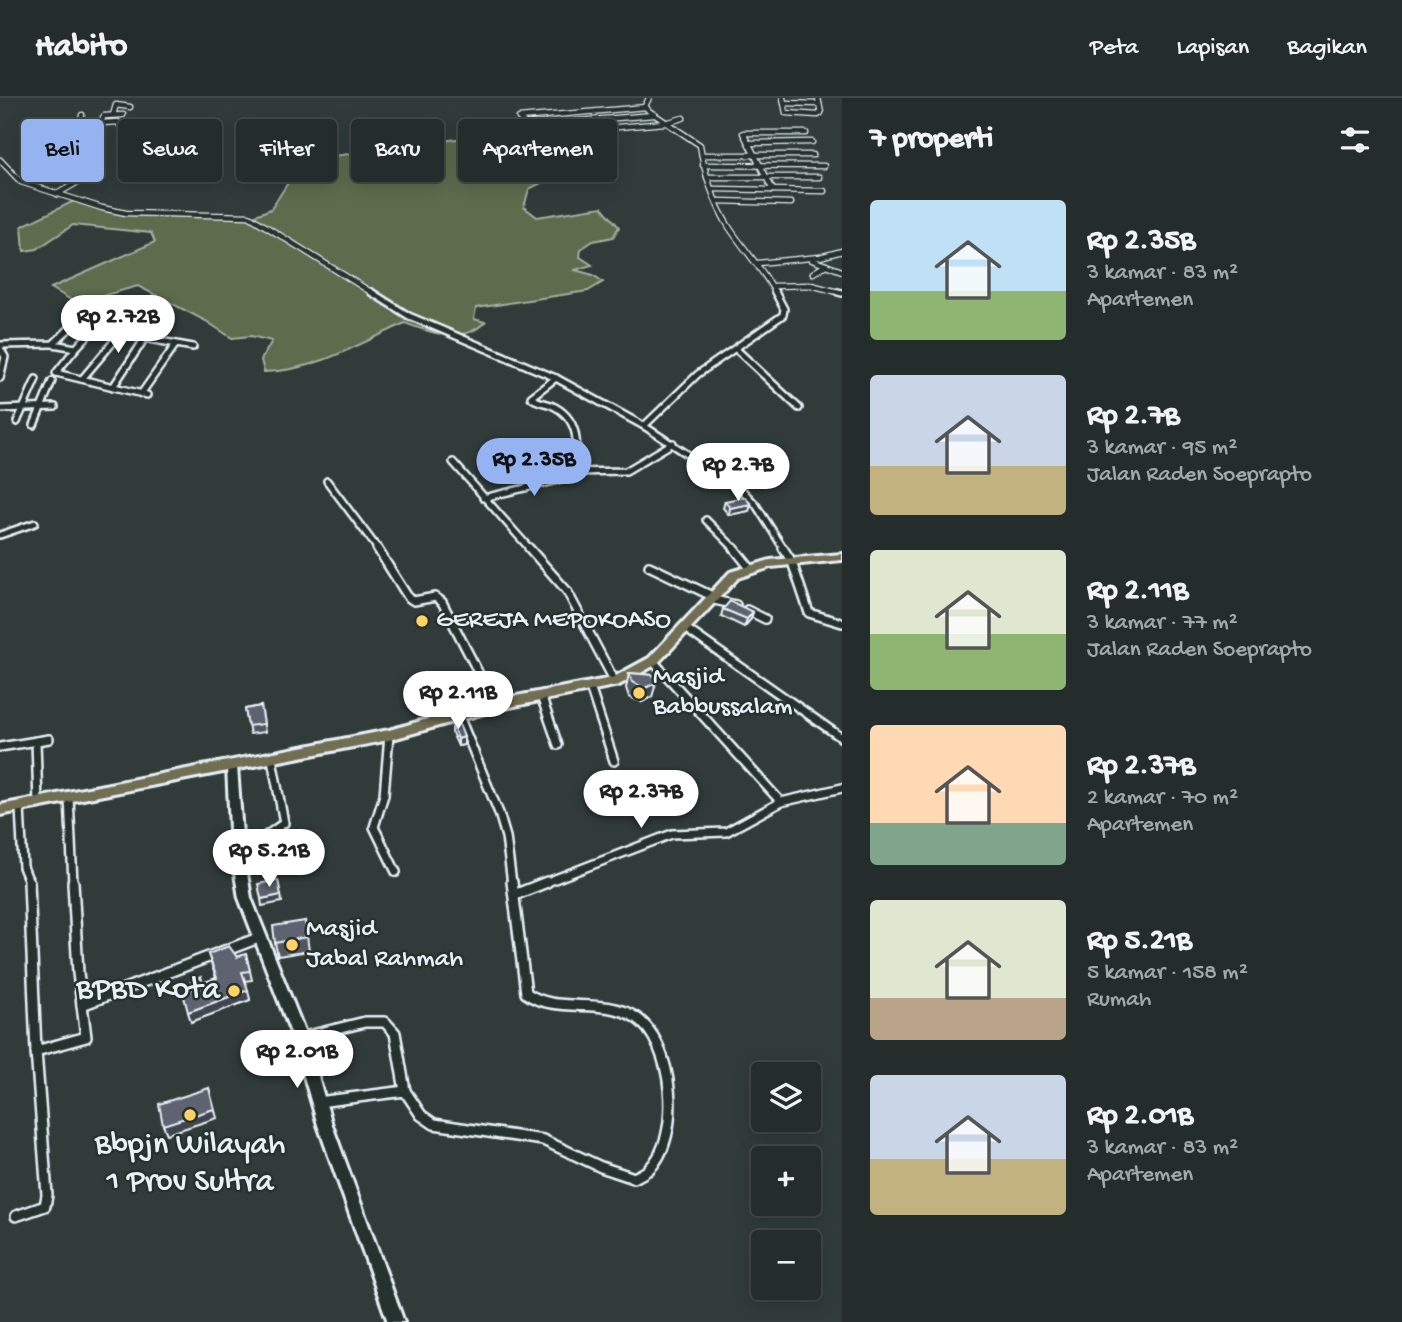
<!DOCTYPE html>
<html lang="id">
<head>
<meta charset="utf-8">
<style>
	:root { --surface:#252d2c; --page:#313938; --text:#f1f3f6; --muted:#a3a8a9; --line:#424948; --accent:#95b2f1 }
	body { margin:0; font-family:"Gochi Hand",sans-serif; background:var(--page); color:var(--text); height:100vh; display:flex; flex-direction:column; font-size:26px; white-space:nowrap }
	* { box-sizing:border-box; margin:0 }
	p { font-size:23px; color:var(--muted) }
	.icon { flex:none; width:38px; height:38px; fill:none; stroke:currentColor; stroke-width:2; stroke-linecap:round; stroke-linejoin:round }
	.map { position:relative; flex:1; overflow:hidden }
	.details { display:flex; flex-direction:column; background:var(--surface); width:560px }
	.details>* { flex:none }
	.guide { position:absolute; left:21px; top:21px; width:665px; height:63px; display:flex; gap:14px }
	.tools { position:absolute; left:751px; top:964px; display:grid; gap:14px }
	.tools a { display:grid; place-items:center; width:70px; height:70px; border-radius:7px; background:var(--surface); box-shadow:0 4px 18px #0003,0 0 0 2px var(--line); font-size:35px }
	.price { position:absolute; translate:-50% -60px; padding:0 16px; border-radius:24px; background:#fff; color:#222; font-size:23px; line-height:46px; filter:drop-shadow(0 2px 4px #0008) }
	.price::after { content:''; position:absolute; left:50%; top:42px; width:21px; height:16px; margin-left:-10px; background:inherit; clip-path:polygon(0 0,100% 0,50% 100%) }
	.price.active { background:var(--accent); color:#111 }
	ul { padding:0; list-style:none }
	li { display:flex; align-items:center; gap:21px; height:175px; padding:0 28px }
	li span { display:grid; place-items:center; flex:none; width:196px; height:140px; border-radius:7px; color:#555 }
	li>.icon { margin-inline-start:auto }
	span .icon { width:84px; height:84px; fill:#fffc; stroke-width:1 }
	li b { font-size:30px }
	h2 { display:flex; justify-content:space-between; align-items:center; height:84px; padding:0 28px; font-size:30px }
	.chip { padding:0 24px; border-radius:7px; background:var(--surface); box-shadow:0 4px 18px #0003,0 0 0 2px var(--line); font-size:24px; line-height:63px }
	.chip.active { background:var(--accent); color:#111 }
	header { display:flex; align-items:center; gap:42px; box-sizing:border-box; height:98px; padding:0 35px; background:var(--surface); border-bottom:2px solid var(--line) }
	header strong { font-size:33px }
	nav { display:flex; gap:38px; margin-inline-start:auto; font-size:24px }
	main { display:flex; flex:1; min-height:0 }
	.map>svg:first-child { display:block }
</style>
</head>
<body>
<header>
<strong>Habito</strong>
<nav><a>Peta</a><a>Lapisan</a><a>Bagikan</a></nav>
</header>
<main>
<div class="map">
<svg width="842" height="1224" viewBox="0 0 842 1224">
	<rect width="100%" height="100%" fill="#313c3a"/>
	<filter id="ink" filterUnits="userSpaceOnUse"><feTurbulence type="fractalNoise" baseFrequency=".0143" numOctaves="2"/><feDisplacementMap in="SourceGraphic" scale="14" xChannelSelector="R" yChannelSelector="G"/><feConvolveMatrix kernelMatrix="1 2 1 2 8 2 1 2 1" color-interpolation-filters="sRGB"/></filter>
	<g filter="url(#ink)">
		<path fill="#5d6c4e" stroke="#a2aea3" stroke-width="2" d="M528 31C549 42 592 52 600 76L549 81 529 91 524 109 537 119 602 109 619 129 613 139 593 143 581 151 580 159 592 167 575 172 593 177 603 184 588 193 476 210 474 221 485 224C462 247 431 235 405 225 360 246 314 273 264 274L261 262 272 243 251 238 232 240 206 223 138 188 76 205 51 190 155 144 151 135 73 127 37 151 24 153 22 128 74 103 125 116 248 120 271 111 295 74 320 60Z"/>
		<g fill="none" stroke-linecap="round" stroke-linejoin="round">
			<defs>
				<g id="minor-far3">
					<path d="M649 0 645 8 649 13 700 47C704 74 714 105 729 129 744 152 763 171 776 196"/>
					<path d="M783 0 786 15 818 17 821 15 818 0"/>
					<path d="M784 5 819 6"/>
					<path d="M82 17 79 29 97 30"/>
					<path d="M113 17 116 7 130 9"/>
					<path d="M654 17 542 26 559 34 665 25 683 20"/>
					<path d="M102 25 118 24 121 29"/>
					<path d="M542 26H525L519 20 646 9"/>
					<path d="M69 31 81 30"/>
					<path d="M559 34 580 44"/>
					<path d="M750 45 812 44"/>
					<path d="M28 49 96 44"/>
					<path d="M702 57H813"/>
					<path d="M94 59 97 30 104 18 123 17"/>
					<path d="M0 62 21 84 102 110 126 115 249 118 374 196"/>
					<path d="M56 62 94 59 85 80 57 96"/>
					<path d="M703 67 824 68"/>
					<path d="M707 79H819"/>
					<path d="M713 91 824 93"/>
					<path d="M773 92 743 35H806"/>
					<path d="M718 103 791 105"/>
					<path d="M812 162 842 173"/>
					<path d="M758 165 820 159 842 153"/>
					<path d="M813 175 826 167"/>
					<path d="M774 188 811 187 842 195"/>
				</g>
				<g id="minor-far2">
					<path d="M371 194 409 218 556 280 644 328 741 391 756 407 784 451"/>
					<path d="M838 194 842 195"/>
					<path d="M53 246 76 250 56 275 147 297"/>
					<path d="M0 247 53 246 73 227 193 249"/>
					<path d="M0 250 5 259 0 280"/>
					<path d="M76 250 94 231"/>
					<path d="M736 251 799 310"/>
					<path d="M556 280 531 299C537 305 544 304 551 307 579 319 580 348 573 374"/>
					<path d="M82 281 120 236"/>
					<path d="M113 289 145 240"/>
					<path d="M141 296 176 246"/>
					<path d="M0 311 55 309"/>
					<path d="M17 324 36 281"/>
					<path d="M34 327 52 283"/>
					<path d="M644 328 698 276 783 217 784 211 775 194"/>
					<path d="M453 364 530 451"/>
					<path d="M327 383 378 451"/>
					<path d="M483 400 559 382 573 374 626 373 673 345"/>
					<path d="M706 422 735 451"/>
					<path d="M0 437 35 425"/>
				</g>
				<g id="minor-far1">
					<path d="M377 450 408 499 414 503 435 499 442 504 495 607"/>
					<path d="M529 450 567 493 615 584"/>
					<path d="M734 450 750 470"/>
					<path d="M783 450 792 464 809 515 842 525"/>
					<path d="M649 468 712 498"/>
					<path d="M710 501 736 507"/>
					<path d="M747 512 765 521"/>
					<path d="M685 530 842 640"/>
					<path d="M653 563 781 704"/>
					<path d="M590 589 614 663"/>
					<path d="M541 598 558 647"/>
					<path d="M459 618 499 715 506 739 512 786"/>
					<path d="M389 637 384 697 374 729 396 774"/>
					<path d="M36 643 38 705"/>
					<path d="M0 649 49 641"/>
					<path d="M69 699 73 786"/>
					<path d="M20 709 23 769 30 786"/>
					<path d="M237 751 256 745 284 725 272 661"/>
					<path d="M542 786 672 736 726 734 781 704 842 690"/>
				</g>
				<g id="minor">
					<path d="M514 797 547 784"/>
					<path d="M82 907 261 839"/>
					<path d="M300 940 365 924H385L395 935 405 993"/>
					<path d="M36 953 86 939 78 875 73 784"/>
					<path d="M318 1004 405 993 421 1017 434 1026 543 1042 601 1069 634 1080C638 1078 644 1075 648 1072 683 1041 674 943 635 919 602 898 556 917 526 895L512 784"/>
					<path d="M16 1118 45 1108 47 1097 36 953 29 784"/>
				</g>
				<path id="secondary" d="M232 665 236 666 237 669 243 751 251 800 307 940 332 1027 404 1224H388L318 1027 293 940 239 800 231 751 227 669 228 666Z"/>
				<path id="trunk" d="M842 456V462L771 469 738 480 657 566 619 587 495 612 389 642 0 717V707L389 632 495 602 612 580 649 560 730 474 770 462Z"/>
			</defs>
			<use href="#minor-far3" stroke="#e8f1f8" stroke-width="7"/>
			<use href="#minor-far2" stroke="#e8f1f8" stroke-width="10"/>
			<use href="#minor-far1" stroke="#e8f1f8" stroke-width="12"/>
			<use href="#minor" stroke="#e8f1f8" stroke-width="14"/>
			<use href="#secondary" stroke="#e8f1f8" stroke-width="6"/>
			<use href="#trunk" stroke="#e8f1f8" stroke-width="6"/>
			<use href="#minor-far3" stroke="#26332d" stroke-width="4.5"/>
			<use href="#minor-far2" stroke="#26332d" stroke-width="5"/>
			<use href="#minor-far1" stroke="#26332d" stroke-width="7"/>
			<use href="#minor" stroke="#26332d" stroke-width="9"/>
			<use href="#secondary" fill="#26332d" fill-rule="evenodd"/>
			<use href="#trunk" fill="#726e52" fill-rule="evenodd"/>
		</g>
		<g fill="#52545f" stroke="#e8f1f8" stroke-width="2">
			<path d="M725 403 751 406 749 413 729 417 723 410Z"/>
			<path d="M723 511 753 514 751 521 744 529 721 518Z"/>
			<path d="M629 575 653 577 652 599 642 604 629 599 626 590Z"/>
			<path d="M261 608 265 634 250 636 245 611Z"/>
			<path d="M452 627 464 647 458 648 452 635Z"/>
			<path d="M305 823 309 853 278 858 275 845Z"/>
			<path d="M208 856 237 859 246 856 252 882 245 883 250 902 191 924 193 891 191 884 203 885 216 880Z"/>
		</g>
		<g fill="#42454e" stroke="#e8f1f8" stroke-width="2">
			<path d="M751 406 749 413 729 417 730 410Z"/>
			<path d="M753 514 751 521 744 529 747 521Z"/>
			<path d="M656 585 652 599 642 604 645 590Z"/>
			<path d="M464 639V647L458 648V641Z"/>
			<path d="M281 797 282 804 262 808 261 801Z"/>
			<path d="M248 892 250 902 191 924 188 914Z"/>
			<path d="M209 990 217 1020 167 1036 163 1027Z"/>
		</g>
		<g fill="#5f626f" stroke="#e8f1f8" stroke-width="2">
			<path d="M745 399 751 406 730 410 725 403Z"/>
			<path d="M730 503 753 514 747 521 723 511Z"/>
			<path d="M629 575 653 577 656 585 645 590 632 584Z"/>
			<path d="M261 608 264 626 248 628 245 611Z"/>
			<path d="M459 626 464 639 458 641 452 627Z"/>
			<path d="M278 782 281 797 261 801 258 786Z"/>
			<path d="M305 823 307 839 275 845 273 828Z"/>
			<path d="M229 848 237 859 246 856 250 873 242 874 248 892 188 914 183 895 195 890 191 884 201 879 203 885 217 880 208 856Z"/>
			<path d="M209 990 214 1011 163 1027 159 1006Z"/>
		</g>
	</g>
	<g fill="#ffd166" stroke="#26332d" stroke-width="2.5">
		<circle cx="422" cy="523" r="7"/>
		<circle cx="639" cy="595" r="7"/>
		<circle cx="292" cy="847" r="7"/>
		<circle cx="234" cy="893" r="7"/>
		<circle cx="190" cy="1017" r="7"/>
	</g>
	<g text-anchor="middle" dominant-baseline="central" stroke-width="5" stroke-linejoin="round" paint-order="stroke">
		<g font-size="26" fill="#e8f1f8" stroke="#26332d" text-anchor="start">
			<text x="436" y="523">GEREJA MEPOKOASO</text>
			<text x="653" y="580">Masjid<tspan x="653" dy="30">Babbussalam</tspan></text>
			<text x="306" y="832">Masjid<tspan x="306" dy="30">Jabal Rahmah</tspan></text>
		</g>
		<g font-size="32" fill="#e8f1f8" stroke="#26332d" text-anchor="end">
			<text x="220" y="893">BPBD Kota</text>
			<text x="190" y="1048" text-anchor="middle">Bbpjn Wilayah<tspan x="190" dy="37">1 Prov Sultra</tspan></text>
		</g>
	</g>
</svg>
<div class="tools">
<a><svg class="icon" aria-label="layers" viewBox="0 0 24 24"><path d="M12 4l9 5-9 5-9-5zM3 14l9 5 9-5"/></svg></a>
<a>+</a>
<a>−</a>
</div>
<b class="price" style="left:118px;top:257px">Rp 2.72B</b>
<b class="price active" style="left:534px;top:400px">Rp 2.35B</b>
<b class="price" style="left:738px;top:405px">Rp 2.7B</b>
<b class="price" style="left:458px;top:633px">Rp 2.11B</b>
<b class="price" style="left:641px;top:732px">Rp 2.37B</b>
<b class="price" style="left:269px;top:791px">Rp 5.21B</b>
<b class="price" style="left:297px;top:992px">Rp 2.01B</b>
<div class="guide">
<a class="chip active">Beli</a>
<a class="chip">Sewa</a>
<a class="chip">Filter</a>
<a class="chip">Baru</a>
<a class="chip">Apartemen</a>
</div>
</div>
<section class="details">
<h2>7 properti<svg class="icon" aria-label="filters" viewBox="0 0 24 24"><path d="M4 7h16M4 17h16"/><circle cx="9" cy="7" r="2"/><circle cx="15" cy="17" r="2"/></svg></h2>
<ul>
<li><span style="background:linear-gradient(#bfe0f5 65%,#8fb573 0)"><svg class="icon" aria-label="home" viewBox="0 0 24 24"><path d="M3 11l9-7 9 7M6 9v11h12V9"/></svg></span><div><b>Rp 2.35B</b><p>3 kamar · 83 m²</p><p>Apartemen</p></div></li>
<li><span style="background:linear-gradient(#c9d6e8 65%,#c2b280 0)"><svg class="icon" aria-label="home" viewBox="0 0 24 24"><path d="M3 11l9-7 9 7M6 9v11h12V9"/></svg></span><div><b>Rp 2.7B</b><p>3 kamar · 95 m²</p><p>Jalan Raden Soeprapto</p></div></li>
<li><span style="background:linear-gradient(#dfe7d0 60%,#8fb573 0)"><svg class="icon" aria-label="home" viewBox="0 0 24 24"><path d="M3 11l9-7 9 7M6 9v11h12V9"/></svg></span><div><b>Rp 2.11B</b><p>3 kamar · 77 m²</p><p>Jalan Raden Soeprapto</p></div></li>
<li><span style="background:linear-gradient(#ffd9b3 70%,#7fa58c 0)"><svg class="icon" aria-label="home" viewBox="0 0 24 24"><path d="M3 11l9-7 9 7M6 9v11h12V9"/></svg></span><div><b>Rp 2.37B</b><p>2 kamar · 70 m²</p><p>Apartemen</p></div></li>
<li><span style="background:linear-gradient(#dfe7d0 70%,#b9a48a 0)"><svg class="icon" aria-label="home" viewBox="0 0 24 24"><path d="M3 11l9-7 9 7M6 9v11h12V9"/></svg></span><div><b>Rp 5.21B</b><p>5 kamar · 158 m²</p><p>Rumah</p></div></li>
<li><span style="background:linear-gradient(#c9d6e8 60%,#c2b280 0)"><svg class="icon" aria-label="home" viewBox="0 0 24 24"><path d="M3 11l9-7 9 7M6 9v11h12V9"/></svg></span><div><b>Rp 2.01B</b><p>3 kamar · 83 m²</p><p>Apartemen</p></div></li>
</ul>
</section>
</main>
</body>
</html>
